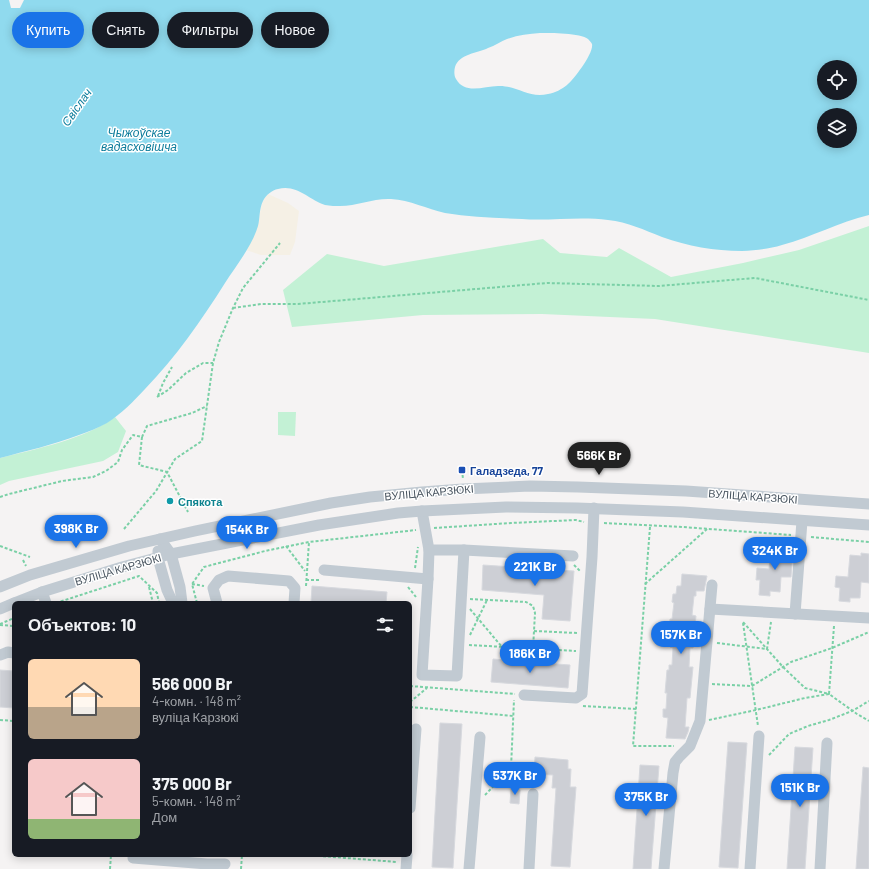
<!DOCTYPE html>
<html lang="ru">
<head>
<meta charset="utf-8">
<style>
	:root { --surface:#171b24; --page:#20242c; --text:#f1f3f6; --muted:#9ea1a6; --accent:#1a73e8 }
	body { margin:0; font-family:Barlow,sans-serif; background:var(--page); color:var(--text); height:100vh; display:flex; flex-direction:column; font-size:15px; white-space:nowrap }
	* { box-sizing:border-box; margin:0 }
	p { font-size:13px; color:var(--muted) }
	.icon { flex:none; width:22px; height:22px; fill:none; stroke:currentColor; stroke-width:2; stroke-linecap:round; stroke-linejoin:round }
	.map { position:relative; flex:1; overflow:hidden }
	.panel { position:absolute; left:12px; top:601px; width:400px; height:256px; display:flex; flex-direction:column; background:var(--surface); border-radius:6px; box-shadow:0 2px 10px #0003 }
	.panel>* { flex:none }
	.top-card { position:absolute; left:12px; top:12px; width:400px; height:36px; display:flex; gap:8px }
	.tools { position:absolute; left:817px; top:60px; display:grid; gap:8px }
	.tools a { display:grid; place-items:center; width:40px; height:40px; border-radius:50%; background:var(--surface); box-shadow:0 2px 10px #0003; font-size:20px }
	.price { position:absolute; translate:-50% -34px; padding:0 9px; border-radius:14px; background:var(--accent); color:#fff; font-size:13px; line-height:26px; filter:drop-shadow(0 1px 2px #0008) }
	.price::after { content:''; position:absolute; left:50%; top:24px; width:12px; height:9px; margin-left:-6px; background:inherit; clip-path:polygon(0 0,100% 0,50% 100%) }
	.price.current { background:#222; color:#fff }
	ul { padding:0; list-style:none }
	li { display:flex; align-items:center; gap:12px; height:100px; padding:0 16px }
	li span { display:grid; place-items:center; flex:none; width:112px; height:80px; border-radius:6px; color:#555 }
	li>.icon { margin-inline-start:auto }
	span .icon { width:48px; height:48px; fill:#fffc; stroke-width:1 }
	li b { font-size:17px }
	h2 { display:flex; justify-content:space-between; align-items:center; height:48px; padding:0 16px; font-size:17px }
	.chip { padding:0 14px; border-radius:18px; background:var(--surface); box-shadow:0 2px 10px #0003; font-size:14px; line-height:36px }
	.chip.current { background:var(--accent); color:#fff }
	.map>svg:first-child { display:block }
</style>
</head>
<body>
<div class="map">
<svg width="869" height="869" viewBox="0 0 869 869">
	<rect width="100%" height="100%" fill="#f5f3f3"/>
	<g fill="#c3f1d5">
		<path d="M869 226V353L655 319 542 314 423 315 292 327 283 290 327 254 384 266 543 239 560 253 607 257 619 248 671 277 743 263 799 250Z"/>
		<path d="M278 412H296L295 436 278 435Z"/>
		<path d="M115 417 126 431 118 452 103 461 9 481 0 485V458C36 449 85 439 115 417Z"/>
	</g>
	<path fill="#f5f0e5" d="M268 194 288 203 299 211 295 242 290 255H261L246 250C250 243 254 235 257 227 262 214 258 206 268 194Z"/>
	<path fill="#90daee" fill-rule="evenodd" d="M0 0H9L11 8H20L24 0H869V215C839 222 812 237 782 245 769 249 756 250 742 251 714 251 688 246 662 237 644 230 628 222 608 220 580 216 551 221 522 219 496 218 470 217 445 213 427 209 410 200 391 199 374 198 357 206 340 206 336 206 330 206 325 205 309 200 297 184 278 189 272 190 266 195 263 201 259 209 260 218 258 226 252 246 236 266 225 283 201 321 176 357 145 389 134 401 121 414 107 423 98 428 88 432 79 435 53 445 26 451 0 458ZM540 33C550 33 581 33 588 39 589 40 591 42 592 44 594 53 574 79 567 85 562 89 555 93 548 94 529 99 516 85 498 86 484 86 465 95 456 79 454 76 454 71 455 67 459 54 478 53 488 48 495 46 501 41 507 39 518 35 529 34 540 33ZM824 67H850V93H824ZM824 115H850V141H824Z"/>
	<g fill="#cdcfd5" stroke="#d7d9de">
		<path d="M782 545H791L790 563H792L791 577H781L780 592 770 591V596L759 595 760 580H756L757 568 769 569 771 548H782Z"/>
		<path d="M861 553 869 554V583L861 582 860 598H850V602L839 601 840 588 835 587 836 576 848 577 850 555 861 556Z"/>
		<path d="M483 565 574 571 570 621 542 619 544 595 482 590Z"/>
		<path d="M682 574 707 576 704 591H696V596H694L692 615 696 616 693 648H690L689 667H693L690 698H687L685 727H689L688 732 685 739 666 738 668 718 663 717V709H666L667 693H665L667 670H669V665H672L673 648 670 647 671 642H669L670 619H672L674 603 672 602 673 594H676L677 586H681Z"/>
		<path d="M312 586 387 592 386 603H311Z"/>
		<path d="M493 659 570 665 568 688 491 682Z"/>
		<path d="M0 670 14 671V708L0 707Z"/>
		<path d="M440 723 462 724 453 868 432 867Z"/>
		<path d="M728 742 747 743 738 868 719 867Z"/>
		<path d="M795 747 813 748 805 869H787Z"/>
		<path d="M535 757 568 760V769H571L570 787H576L570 867 551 866 556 788H552L553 775 534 774Z"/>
		<path d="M640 765 659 766 651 869H633Z"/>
		<path d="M863 767 869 768V869H856Z"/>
		<path d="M511 789 520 790 519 804 510 803Z"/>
	</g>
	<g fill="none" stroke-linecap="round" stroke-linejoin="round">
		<g stroke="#7ad0a6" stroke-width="2" stroke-dasharray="3 2" stroke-linecap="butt">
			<path d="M233 308 261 304H298L547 283 659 286 755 278 869 300"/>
			<path d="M158 396 163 383 172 367"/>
			<path d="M157 397 168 390 186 373 203 363H213"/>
			<path d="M142 437 139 465 167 472 188 512"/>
			<path d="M462 470 463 479"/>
			<path d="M0 497 9 494 62 481 93 477 106 471 118 462 122 450 133 435 142 437 147 426 192 413 207 406"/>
			<path d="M604 523 683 527 791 535"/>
			<path d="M650 527 633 746H674"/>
			<path d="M434 528 511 523 576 520 584 522"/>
			<path d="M124 529 156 491 175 459 202 441 213 363 219 342 233 308 243 288 280 243"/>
			<path d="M811 537 869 542"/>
			<path d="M0 546 30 557"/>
			<path d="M286 546 305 571"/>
			<path d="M23 560 26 566"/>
			<path d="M574 565 581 572"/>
			<path d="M415 568 418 547"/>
			<path d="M306 580H320"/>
			<path d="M192 584 204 586"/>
			<path d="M645 584 707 529"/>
			<path d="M306 586 309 542"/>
			<path d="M149 587 153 603"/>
			<path d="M408 587 416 597"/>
			<path d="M470 599 526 602 533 606 535 613 533 649"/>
			<path d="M56 603 139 576 157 593 159 603"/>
			<path d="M197 603 192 584 204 567 265 551 309 542 416 530"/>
			<path d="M470 609 502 647"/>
			<path d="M743 623 758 726"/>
			<path d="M0 624 14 618"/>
			<path d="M0 625 14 626"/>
			<path d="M834 626 829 694 857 714 869 721"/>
			<path d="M534 631 577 633"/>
			<path d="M470 635 487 600"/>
			<path d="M717 643 767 649 771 622"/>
			<path d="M469 645 576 651"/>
			<path d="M712 684 752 686 791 662 832 648 869 632"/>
			<path d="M410 686 515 694"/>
			<path d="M410 702 427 688"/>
			<path d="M583 706 636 709"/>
			<path d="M410 707 514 716"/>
			<path d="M0 720 14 721"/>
			<path d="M709 720 756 710 805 698 829 694 805 688 783 667 743 622V621"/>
			<path d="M769 755 789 734 808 726 829 720 852 711 869 701"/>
			<path d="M485 795 511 768 514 700"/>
			<path d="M308 855 397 862"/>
			<path d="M110 869 111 855"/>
			<path d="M241 869 242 855"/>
		</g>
		<g stroke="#c1cad2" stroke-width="11">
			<path d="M422 511 429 550H464L573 556"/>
			<path d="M160 539 171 554 180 587 182 603"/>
			<path d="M158 551V558L167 590 173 603"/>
			<path d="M324 570 428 579 429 550"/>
			<path d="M428 579 422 675 457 676 464 550"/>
			<path d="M0 587 30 575 129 546 195 531 331 503 370 497 422 492 463 489 530 486 578 487 686 491 869 504"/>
			<path d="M42 592 46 603"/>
			<path d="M14 603 42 592 122 567 171 554 319 525 398 513 422 511 506 507 577 508 683 512 869 525"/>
			<path d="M217 603 213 588 219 580 228 576 289 581 295 588 294 603"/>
			<path d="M0 609 14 603"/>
			<path d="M710 609 869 618"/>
			<path d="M795 614 802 521"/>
			<path d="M0 655 8 652 14 653"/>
			<path d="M524 695 576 698 582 694 592 557 594 508"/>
			<path d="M410 808 416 729"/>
			<path d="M133 858 207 864H225"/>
			<path d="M406 869 407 855"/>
			<path d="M469 869 480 737"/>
			<path d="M529 869 533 794"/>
			<path d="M664 869 673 773 675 762 680 756 690 746 700 721 712 585"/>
			<path d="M750 869 759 736"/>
			<path d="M820 869 827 743"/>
		</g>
	</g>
	<rect fill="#1a4fb4" stroke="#fff" stroke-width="1.5" x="458" y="466" width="8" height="8" rx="2"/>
	<circle fill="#0f9aa8" stroke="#fff" stroke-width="1.5" cx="170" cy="501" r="4"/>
	<g text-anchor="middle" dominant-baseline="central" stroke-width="3" stroke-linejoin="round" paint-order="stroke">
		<g font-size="11" font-weight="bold" fill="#164399" stroke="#fff" text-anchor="start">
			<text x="470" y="470">Галадзеда, 77</text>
		</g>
		<g font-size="11" fill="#4a5661" stroke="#fff">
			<text transform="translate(429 492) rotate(-5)">ВУЛІЦА КАРЗЮКІ</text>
			<text transform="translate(753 496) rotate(4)">ВУЛІЦА КАРЗЮКІ</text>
			<text transform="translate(118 569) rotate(-16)">ВУЛІЦА КАРЗЮКІ</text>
		</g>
		<g font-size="11" font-weight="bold" fill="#0d838f" stroke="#fff" text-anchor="start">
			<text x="178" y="501">Спякота</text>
		</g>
		<g font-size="12" font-style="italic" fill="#0c7c9b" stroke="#fff">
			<text transform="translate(76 107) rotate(-55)">Свіслач</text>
			<text x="139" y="132">Чыжоўскае<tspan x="139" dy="14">вадасховішча</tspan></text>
		</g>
	</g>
</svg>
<div class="tools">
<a><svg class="icon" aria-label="locate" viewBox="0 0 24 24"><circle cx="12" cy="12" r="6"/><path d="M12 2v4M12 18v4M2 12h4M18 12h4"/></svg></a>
<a><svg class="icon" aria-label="layers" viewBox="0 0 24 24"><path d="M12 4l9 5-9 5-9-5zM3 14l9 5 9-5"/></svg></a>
</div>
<b class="price current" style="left:599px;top:476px">566K Br</b>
<b class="price" style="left:76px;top:549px">398K Br</b>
<b class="price" style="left:247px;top:550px">154K Br</b>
<b class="price" style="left:775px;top:571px">324K Br</b>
<b class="price" style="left:535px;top:587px">221K Br</b>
<b class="price" style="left:681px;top:655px">157K Br</b>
<b class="price" style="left:530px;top:674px">186K Br</b>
<b class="price" style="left:515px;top:796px">537K Br</b>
<b class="price" style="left:800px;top:808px">151K Br</b>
<b class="price" style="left:646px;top:817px">375K Br</b>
<div class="top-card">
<a class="chip current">Купить</a>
<a class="chip">Снять</a>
<a class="chip">Фильтры</a>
<a class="chip">Новое</a>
</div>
<section class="panel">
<h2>Объектов: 10<svg class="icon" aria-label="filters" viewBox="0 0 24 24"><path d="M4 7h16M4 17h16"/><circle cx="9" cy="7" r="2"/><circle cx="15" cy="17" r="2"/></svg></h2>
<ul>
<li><span style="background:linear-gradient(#ffd9b3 60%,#b9a48a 0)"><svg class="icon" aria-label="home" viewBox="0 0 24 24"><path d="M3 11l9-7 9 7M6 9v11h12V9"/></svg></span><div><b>566 000 Br</b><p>4-комн. · 148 m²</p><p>вуліца Карзюкі</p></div></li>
<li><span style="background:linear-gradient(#f6c9c9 75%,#8fb573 0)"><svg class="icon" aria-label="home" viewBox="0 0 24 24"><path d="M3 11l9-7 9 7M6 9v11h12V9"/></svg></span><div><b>375 000 Br</b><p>5-комн. · 148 m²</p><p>Дом</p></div></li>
</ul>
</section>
</div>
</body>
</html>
